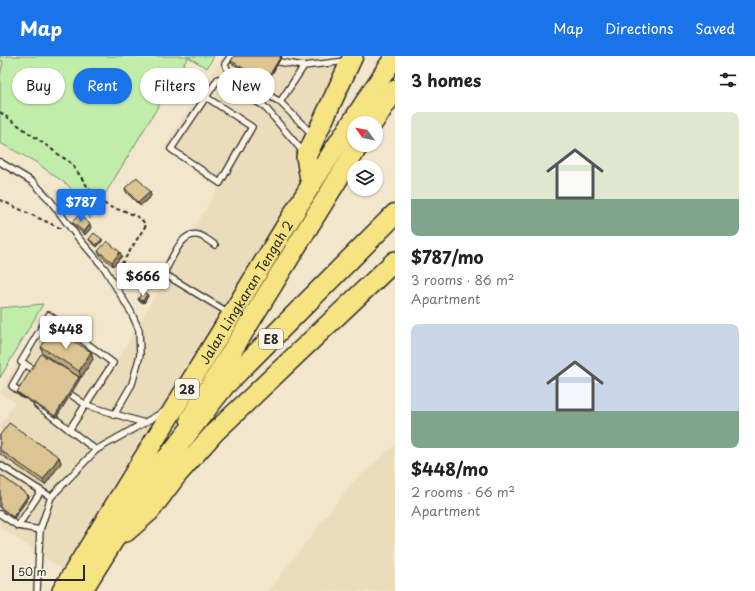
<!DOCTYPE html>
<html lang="en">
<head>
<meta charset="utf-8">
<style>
	:root { --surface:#fff; --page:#f6f6f6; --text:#222; --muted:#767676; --accent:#1a73e8 }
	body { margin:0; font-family:"Playpen Sans",sans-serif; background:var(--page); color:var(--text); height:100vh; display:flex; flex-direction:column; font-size:15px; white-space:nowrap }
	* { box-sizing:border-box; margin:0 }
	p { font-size:13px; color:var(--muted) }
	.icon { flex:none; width:22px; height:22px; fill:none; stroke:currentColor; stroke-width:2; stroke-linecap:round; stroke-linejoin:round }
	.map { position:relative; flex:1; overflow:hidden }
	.panel { display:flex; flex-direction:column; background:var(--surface); width:360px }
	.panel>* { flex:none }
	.top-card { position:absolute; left:12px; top:12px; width:323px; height:36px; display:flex; gap:8px }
	.needle { width:26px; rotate:303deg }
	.controls { position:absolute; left:347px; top:60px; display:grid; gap:8px }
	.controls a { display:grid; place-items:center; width:36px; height:36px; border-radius:50%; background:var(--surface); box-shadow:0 1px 3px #0004; font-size:20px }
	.scale { position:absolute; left:12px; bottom:10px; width:73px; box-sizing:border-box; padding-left:4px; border:2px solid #2b2b2b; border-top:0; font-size:11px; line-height:14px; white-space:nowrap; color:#2b2b2b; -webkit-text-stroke:3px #fcf5e5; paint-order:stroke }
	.price { position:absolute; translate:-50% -34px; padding:0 9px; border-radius:4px; background:#fff; color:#222; font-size:13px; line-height:26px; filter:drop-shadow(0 1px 2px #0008) }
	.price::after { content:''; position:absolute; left:50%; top:24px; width:12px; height:9px; margin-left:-6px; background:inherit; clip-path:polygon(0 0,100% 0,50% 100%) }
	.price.current { background:var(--accent); color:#fff }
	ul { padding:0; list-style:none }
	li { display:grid; align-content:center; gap:8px; height:212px; padding:0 16px }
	li span { display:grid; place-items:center; height:124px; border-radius:8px; color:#555 }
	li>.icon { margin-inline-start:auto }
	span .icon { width:72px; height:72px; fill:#fffc; stroke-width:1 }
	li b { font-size:17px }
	h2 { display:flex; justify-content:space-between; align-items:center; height:48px; padding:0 16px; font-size:17px }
	.tag { padding:0 14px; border-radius:18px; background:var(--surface); box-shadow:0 1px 3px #0004; font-size:14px; line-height:36px }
	.tag.current { background:var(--accent); color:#fff }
	header { display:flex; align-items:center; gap:24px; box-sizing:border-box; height:56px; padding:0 20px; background:var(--accent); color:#fff }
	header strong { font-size:19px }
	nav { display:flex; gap:22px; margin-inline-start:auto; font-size:14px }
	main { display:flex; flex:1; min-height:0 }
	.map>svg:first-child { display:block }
</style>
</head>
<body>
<header>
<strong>Map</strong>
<nav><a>Map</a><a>Directions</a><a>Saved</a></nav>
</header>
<main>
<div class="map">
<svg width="395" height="535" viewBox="0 0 395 535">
	<rect width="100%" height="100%" fill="#f2e6cc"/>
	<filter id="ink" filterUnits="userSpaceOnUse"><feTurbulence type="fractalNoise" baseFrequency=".025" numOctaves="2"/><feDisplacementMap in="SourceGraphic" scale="8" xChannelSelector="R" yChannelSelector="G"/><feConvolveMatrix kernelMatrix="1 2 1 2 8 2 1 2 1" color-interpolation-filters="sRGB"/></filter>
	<g filter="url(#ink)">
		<g fill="#ebdcbb">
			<path d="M224 0H319L338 11 294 106 300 128 62 513 0 471V370L15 346 0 337 47 254 117 305 218 132 163 93Z"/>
			<path d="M395 389V535H268L352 427Z"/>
		</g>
		<g fill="#c1edaa" stroke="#768c6a">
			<path d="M0 0H214L207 12 188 1 90 163 69 130 34 105 0 87V21L3 5H0Z"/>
			<path d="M43 248 0 322V252Z"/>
		</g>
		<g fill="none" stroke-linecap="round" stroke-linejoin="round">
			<defs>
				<g id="service">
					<path d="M231 0 225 8 228 15 280 46 313 79"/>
					<path d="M279 6 304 10 346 5"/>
					<path d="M206 41 252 71 220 127 171 93 218 23 264 50 304 97"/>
					<path d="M280 46 304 10"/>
					<path d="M0 106 33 126 49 143 76 179 105 213 131 256 139 274 140 299 132 328 114 359"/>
					<path d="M215 189C210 186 204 180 198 179 181 175 172 204 165 215L166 219 229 257"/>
					<path d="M25 308 21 306 49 259 113 307 69 374"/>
					<path d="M64 334 86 349 144 367"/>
					<path d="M24 339 12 330 25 308 37 316"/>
					<path d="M37 349 96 394"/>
					<path d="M0 409 51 441"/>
					<path d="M0 458 18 470 40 474"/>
					<path d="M18 470 41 435"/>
					<path d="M37 535 40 474 51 441 96 394 165 355"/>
				</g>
				<g id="trunk">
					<path d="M373 67 395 34"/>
					<path d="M311 129 306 101 353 0"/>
					<path d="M190 363 359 89"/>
					<path d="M126 476 150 455 177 419 215 376 395 205"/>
					<path id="s1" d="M62 535 311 129 395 0"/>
					<path d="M82 535 164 404"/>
				</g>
				<path id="motorway" d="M156 417 224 330 395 158"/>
			</defs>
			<use href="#service" stroke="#2b2b2b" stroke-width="8"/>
			<use href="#trunk" stroke="#2b2b2b" stroke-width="22"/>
			<use href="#motorway" stroke="#2b2b2b" stroke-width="23"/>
			<g stroke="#2b2b2b" stroke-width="2" stroke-dasharray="4 3" stroke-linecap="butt">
				<path d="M0 56 72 108 96 143 112 152 125 155 140 162 146 169 116 217"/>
				<path d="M0 144 62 173"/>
			</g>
			<use href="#service" stroke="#fcf5e5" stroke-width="5.5"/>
			<use href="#trunk" stroke="#f6e381" stroke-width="19"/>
			<use href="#motorway" stroke="#f6e381" stroke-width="20"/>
		</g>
		<g fill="#bda97e" stroke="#2b2b2b">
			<path d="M234 0H282L267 27 231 7V5Z"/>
			<path d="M125 132 150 136 151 140 140 150 126 136Z"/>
			<path d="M72 166 91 172 85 179 74 170Z"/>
			<path d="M89 183H102V185L97 191 89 184Z"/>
			<path d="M98 195 122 200 113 210 100 199Z"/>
			<path d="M148 240 144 247 139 245 138 243Z"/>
			<path d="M41 291 93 303 81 322 43 298Z"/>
			<path d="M80 323 56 362 18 338 17 336Z"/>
			<path d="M0 379 59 401 61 407 45 429 0 398Z"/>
			<path d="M0 419 28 439 29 441 14 462 0 452Z"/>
		</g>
		<g fill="#9a8967" stroke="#2b2b2b">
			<path d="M281 0H282L267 27 266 25Z"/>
			<path d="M150 136 151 140 140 150 138 147Z"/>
			<path d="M90 168 91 172 85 179 84 176Z"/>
			<path d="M102 183V185L97 191 96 189Z"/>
			<path d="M120 196 122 200 113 210 112 206Z"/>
			<path d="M147 238 148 240 144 247 143 245Z"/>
			<path d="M91 296 93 303 81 322 79 315Z"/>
			<path d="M79 321 80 323 56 362 55 360Z"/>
			<path d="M59 401 61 407 45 429 43 424Z"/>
			<path d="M28 439 29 441 14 462 13 461Z"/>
		</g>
		<g fill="#dcc493" stroke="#2b2b2b">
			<path d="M234 0H281L266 25 231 5Z"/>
			<path d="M137 121 150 136 138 147 125 132Z"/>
			<path d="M79 159 90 168 84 176 72 166Z"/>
			<path d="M94 177 102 183 96 189 89 183Z"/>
			<path d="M107 185 120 196 112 206 98 195Z"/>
			<path d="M143 236 147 238 143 245 138 243Z"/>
			<path d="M53 272 91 296 79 315 41 291Z"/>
			<path d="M41 298 79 321 55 360 17 336Z"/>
			<path d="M9 367 59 401 43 424 0 394V379Z"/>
			<path d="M0 419 28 439 13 461 0 451Z"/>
		</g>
	</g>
	<g text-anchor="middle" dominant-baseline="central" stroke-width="4" stroke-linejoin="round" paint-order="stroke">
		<g fill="#fcf5e5" stroke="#6a6863" stroke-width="1">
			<rect x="259" y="273" width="24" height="20" rx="3"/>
			<rect x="175" y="323" width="24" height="20" rx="3"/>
		</g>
		<g font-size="12" font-weight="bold" fill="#2b2b2b">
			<text x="271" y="283">E8</text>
			<text x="187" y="333">28</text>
		</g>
		<g font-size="13" fill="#2b2b2b" stroke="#fcf5e5">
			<text stroke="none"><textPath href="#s1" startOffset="351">Jalan Lingkaran Tengah 2</textPath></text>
		</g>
	</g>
</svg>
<div class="controls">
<a><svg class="needle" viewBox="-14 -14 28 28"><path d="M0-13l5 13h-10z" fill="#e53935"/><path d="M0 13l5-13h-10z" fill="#767676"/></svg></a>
<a><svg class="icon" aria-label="layers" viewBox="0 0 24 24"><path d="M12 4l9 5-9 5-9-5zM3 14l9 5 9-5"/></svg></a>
</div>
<div class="scale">50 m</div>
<b class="price current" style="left:81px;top:167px">$787</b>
<b class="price" style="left:143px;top:241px">$666</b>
<b class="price" style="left:66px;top:294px">$448</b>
<div class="top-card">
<a class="tag">Buy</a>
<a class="tag current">Rent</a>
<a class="tag">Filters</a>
<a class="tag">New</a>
</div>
</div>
<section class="panel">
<h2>3 homes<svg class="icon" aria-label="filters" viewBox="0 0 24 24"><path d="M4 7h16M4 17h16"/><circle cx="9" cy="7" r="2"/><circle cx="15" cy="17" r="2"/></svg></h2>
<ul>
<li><span style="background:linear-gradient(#dfe7d0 70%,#7fa58c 0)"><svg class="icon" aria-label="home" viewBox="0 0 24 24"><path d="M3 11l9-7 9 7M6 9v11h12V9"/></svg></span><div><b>$787/mo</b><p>3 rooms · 86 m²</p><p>Apartment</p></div></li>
<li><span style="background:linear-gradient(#c9d6e8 70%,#7fa58c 0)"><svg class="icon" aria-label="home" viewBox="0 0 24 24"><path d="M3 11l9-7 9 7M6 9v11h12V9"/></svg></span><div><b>$448/mo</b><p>2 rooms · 66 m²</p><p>Apartment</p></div></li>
</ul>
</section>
</main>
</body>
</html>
